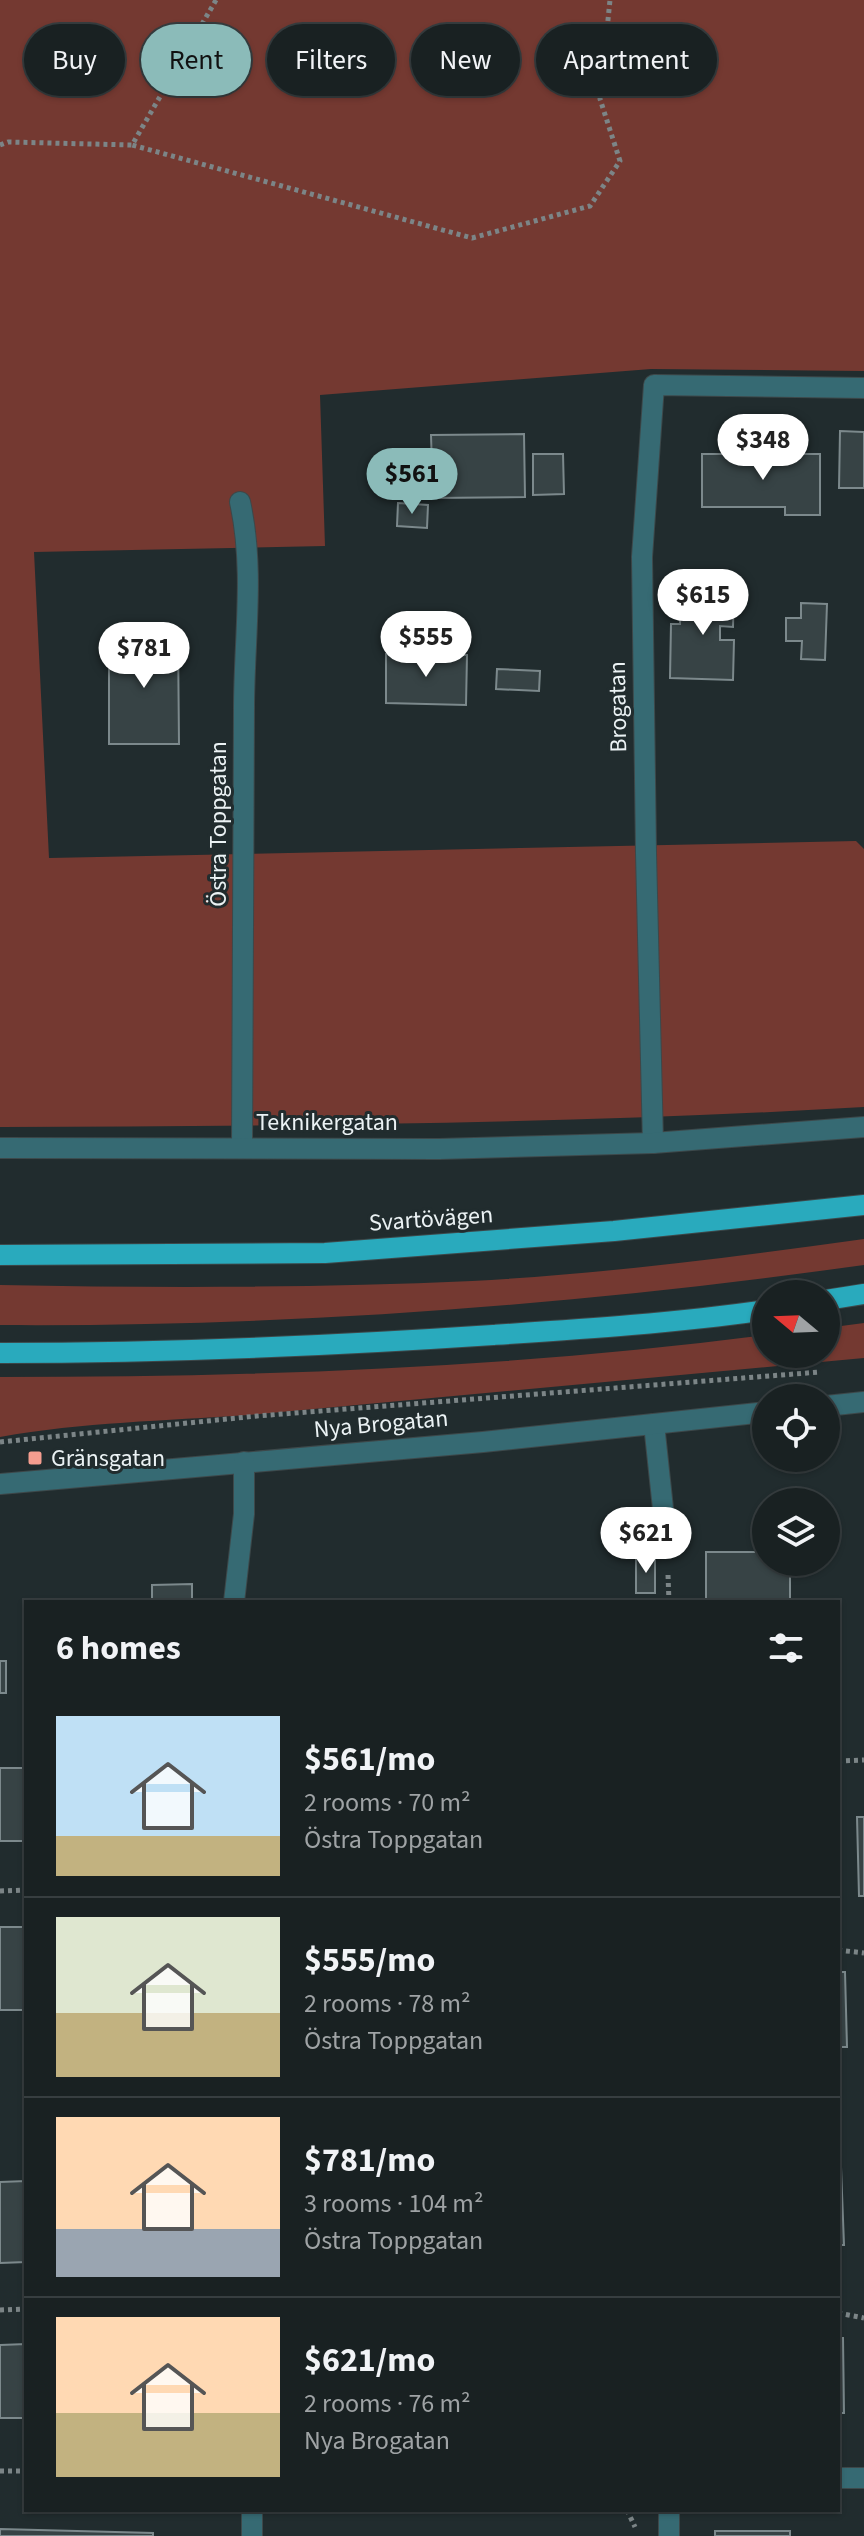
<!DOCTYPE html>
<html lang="en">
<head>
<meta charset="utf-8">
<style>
	:root { --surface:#192122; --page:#22292a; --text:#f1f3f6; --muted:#9fa3a5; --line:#373e40; --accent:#8bbbb9 }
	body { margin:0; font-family:"Source Sans 3",sans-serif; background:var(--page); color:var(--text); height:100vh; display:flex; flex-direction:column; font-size:30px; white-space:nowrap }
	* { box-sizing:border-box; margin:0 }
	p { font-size:26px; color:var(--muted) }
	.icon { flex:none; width:44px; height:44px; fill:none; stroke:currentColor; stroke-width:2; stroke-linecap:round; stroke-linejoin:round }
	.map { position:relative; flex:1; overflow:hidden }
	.side { position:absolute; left:24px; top:1600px; width:816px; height:912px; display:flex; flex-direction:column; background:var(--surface); border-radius:0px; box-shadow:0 2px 6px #0004,0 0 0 2px var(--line) }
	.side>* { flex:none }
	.top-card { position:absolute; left:24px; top:24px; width:816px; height:72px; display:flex; gap:16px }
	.needle { width:52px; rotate:289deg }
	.buttons { position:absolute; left:752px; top:1280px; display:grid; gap:16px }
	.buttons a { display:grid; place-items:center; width:88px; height:88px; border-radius:50%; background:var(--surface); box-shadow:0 2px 6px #0004,0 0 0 2px var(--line); font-size:40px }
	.price { position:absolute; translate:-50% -68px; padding:0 18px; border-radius:28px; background:#fff; color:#222; font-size:26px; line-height:52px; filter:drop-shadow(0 2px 4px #0008) }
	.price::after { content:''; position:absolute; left:50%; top:48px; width:24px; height:18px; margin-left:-12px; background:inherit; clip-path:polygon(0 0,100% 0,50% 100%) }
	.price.current { background:var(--accent); color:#111 }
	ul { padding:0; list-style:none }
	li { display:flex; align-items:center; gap:24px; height:200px; padding:0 32px }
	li+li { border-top:2px solid var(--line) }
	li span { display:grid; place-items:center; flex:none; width:224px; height:160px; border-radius:0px; color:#555 }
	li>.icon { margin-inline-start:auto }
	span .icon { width:96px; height:96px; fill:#fffc; stroke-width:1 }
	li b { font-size:34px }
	h2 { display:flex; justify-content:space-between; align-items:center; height:96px; padding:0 32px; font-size:34px }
	.tag { padding:0 28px; border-radius:36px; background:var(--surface); box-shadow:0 2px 6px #0004,0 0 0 2px var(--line); font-size:28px; line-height:72px }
	.tag.current { background:var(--accent); color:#111 }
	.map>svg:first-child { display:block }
</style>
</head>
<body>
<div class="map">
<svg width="864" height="2536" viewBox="0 0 864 2536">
	<rect width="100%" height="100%" fill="#212c2e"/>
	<g fill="#743931">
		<path d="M0 0H864V371L651 369 320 395 325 546 34 552 49 858 856 841 864 849V1107C576 1124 288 1126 0 1127Z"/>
		<path d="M864 1239V1265C577 1305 289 1327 0 1325V1285C157 1288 315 1288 472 1281 604 1274 734 1257 864 1239Z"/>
		<path d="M864 1323V1358L248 1415C165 1421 83 1422 0 1437V1377C256 1377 512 1368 766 1335V1354H826V1328Z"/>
	</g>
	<g fill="#374345" stroke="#7c898c" stroke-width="2">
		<path d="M840 431 864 432V488H839Z"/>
		<path d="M524 434 525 497 433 498 431 435Z"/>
		<path d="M533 454H563L564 494 533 495Z"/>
		<path d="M702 454H820V515H785V507H702Z"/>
		<path d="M398 503 428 505 427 528 397 526Z"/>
		<path d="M681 591 734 592 733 627 720 626V640H734L733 680 670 678 671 624H680Z"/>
		<path d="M801 603 827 604 825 660 801 659 802 641H786V618H801Z"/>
		<path d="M109 636H178L179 744H109Z"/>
		<path d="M386 654 467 655 466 705 386 703Z"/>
		<path d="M497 669 540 671 539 691 496 689Z"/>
		<path d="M706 1552H766V1562H790V1602H706Z"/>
		<rect x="636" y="1557" width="19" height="36"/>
		<path d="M192 1584V1602H152V1585Z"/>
		<rect x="0" y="1661" width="6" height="32"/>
		<rect x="0" y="1768" width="26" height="73"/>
		<path d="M857 1817H864V1896H859Z"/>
		<rect x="0" y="1927" width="26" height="83"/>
		<path d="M838 1972H845L847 2047H838Z"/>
		<path d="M838 2167H841L844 2245H838Z"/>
		<path d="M26 2181V2262L0 2263V2182Z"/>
		<path d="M838 2338H843L844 2413H838Z"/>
		<path d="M26 2344V2418H0V2345Z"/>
		<path d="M0 2529 153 2533V2536H0Z"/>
		<rect x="715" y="2531" width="75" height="5"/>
	</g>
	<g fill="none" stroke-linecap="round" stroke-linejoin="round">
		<defs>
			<g id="minor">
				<path d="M240 502C255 570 244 639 244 708 244 855 243 1002 242 1148"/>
				<path d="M653 1143 646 853 642 557 654 385 864 388"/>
				<path d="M0 1148 439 1149 653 1143 864 1127"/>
				<path d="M826 1406 864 1402"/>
				<path d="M654 1424 667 1546"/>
				<path d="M0 1484 483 1442 766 1412"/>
				<path d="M234 1602 244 1514V1462"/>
				<path d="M838 2478H864"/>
				<path d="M252 2536V2510"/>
				<path d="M669 2536V2510"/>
			</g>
			<g id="major">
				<path d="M0 1255 325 1253 614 1231 864 1205"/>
				<path d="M826 1300 864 1294"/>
				<path d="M0 1353C165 1353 329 1346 493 1335 584 1329 676 1323 766 1310"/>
			</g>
		</defs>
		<use href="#minor" stroke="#3d484a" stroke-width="22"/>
		<use href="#major" stroke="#3d484a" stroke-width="22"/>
		<g stroke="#7c8587" stroke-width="5" stroke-dasharray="4 4" stroke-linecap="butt">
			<path d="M216 0 132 145 472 238 590 206 620 161 600 99 610 0"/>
			<path d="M0 145 8 142 132 145"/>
			<path d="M0 1442 257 1416 820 1372"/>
			<path d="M668 1575 669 1602"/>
			<path d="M838 1761 864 1760"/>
			<path d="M0 1891 26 1890"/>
			<path d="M838 1950 864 1953"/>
			<path d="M0 2310 26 2309"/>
			<path d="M838 2313 864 2318"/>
			<path d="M0 2471H26"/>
			<path d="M627 2510 635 2527"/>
		</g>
		<use href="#minor" stroke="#366a73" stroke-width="20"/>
		<use href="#major" stroke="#29aabd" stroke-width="20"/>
	</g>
	<rect fill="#f59d8f" stroke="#212c2e" stroke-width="3" x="27" y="1450" width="16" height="16" rx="4"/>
	<g text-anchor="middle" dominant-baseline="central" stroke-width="6" stroke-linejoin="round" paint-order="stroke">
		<g font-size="24" fill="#ebf2f4" stroke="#212c2e">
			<text transform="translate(618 707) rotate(-91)">Brogatan</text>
			<text transform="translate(218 824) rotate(-90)">Östra Toppgatan</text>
			<text x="327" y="1122">Teknikergatan</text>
			<text transform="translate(431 1219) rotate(-4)">Svartövägen</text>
			<text transform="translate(381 1424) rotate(-5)">Nya Brogatan</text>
		</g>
		<g font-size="24" fill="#ebf2f4" stroke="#212c2e" text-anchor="start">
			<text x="51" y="1458">Gränsgatan</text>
		</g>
	</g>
</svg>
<div class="buttons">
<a><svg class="needle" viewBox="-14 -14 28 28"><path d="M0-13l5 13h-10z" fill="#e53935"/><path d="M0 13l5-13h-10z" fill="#9fa3a5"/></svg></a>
<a><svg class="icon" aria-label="locate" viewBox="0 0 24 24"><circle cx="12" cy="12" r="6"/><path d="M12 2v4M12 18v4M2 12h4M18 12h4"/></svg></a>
<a><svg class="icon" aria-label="layers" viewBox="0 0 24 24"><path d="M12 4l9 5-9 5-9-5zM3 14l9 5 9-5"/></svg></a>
</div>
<b class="price" style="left:763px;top:482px">$348</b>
<b class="price current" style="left:412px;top:516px">$561</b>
<b class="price" style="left:703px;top:637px">$615</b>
<b class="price" style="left:426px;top:679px">$555</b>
<b class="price" style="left:144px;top:690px">$781</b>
<b class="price" style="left:646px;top:1575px">$621</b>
<div class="top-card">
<a class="tag">Buy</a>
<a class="tag current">Rent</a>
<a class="tag">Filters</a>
<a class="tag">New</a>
<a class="tag">Apartment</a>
</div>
<section class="side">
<h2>6 homes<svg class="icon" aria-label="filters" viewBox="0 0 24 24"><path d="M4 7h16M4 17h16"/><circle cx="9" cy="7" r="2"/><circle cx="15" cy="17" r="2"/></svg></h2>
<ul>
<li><span style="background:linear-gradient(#bfe0f5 75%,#c2b280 0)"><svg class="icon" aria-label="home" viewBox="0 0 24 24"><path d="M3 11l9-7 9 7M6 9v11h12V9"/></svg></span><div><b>$561/mo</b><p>2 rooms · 70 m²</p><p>Östra Toppgatan</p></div></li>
<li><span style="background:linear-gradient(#dfe7d0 60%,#c2b280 0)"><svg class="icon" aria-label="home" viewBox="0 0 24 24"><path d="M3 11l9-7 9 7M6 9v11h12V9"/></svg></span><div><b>$555/mo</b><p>2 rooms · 78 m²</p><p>Östra Toppgatan</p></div></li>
<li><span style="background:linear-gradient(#ffd9b3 70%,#9aa5b1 0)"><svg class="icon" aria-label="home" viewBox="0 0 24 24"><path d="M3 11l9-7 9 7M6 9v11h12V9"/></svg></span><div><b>$781/mo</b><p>3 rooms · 104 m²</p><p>Östra Toppgatan</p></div></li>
<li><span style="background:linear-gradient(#ffd9b3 60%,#c2b280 0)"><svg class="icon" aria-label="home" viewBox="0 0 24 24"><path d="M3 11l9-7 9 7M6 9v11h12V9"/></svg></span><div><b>$621/mo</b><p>2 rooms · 76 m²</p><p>Nya Brogatan</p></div></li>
</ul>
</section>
</div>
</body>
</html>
